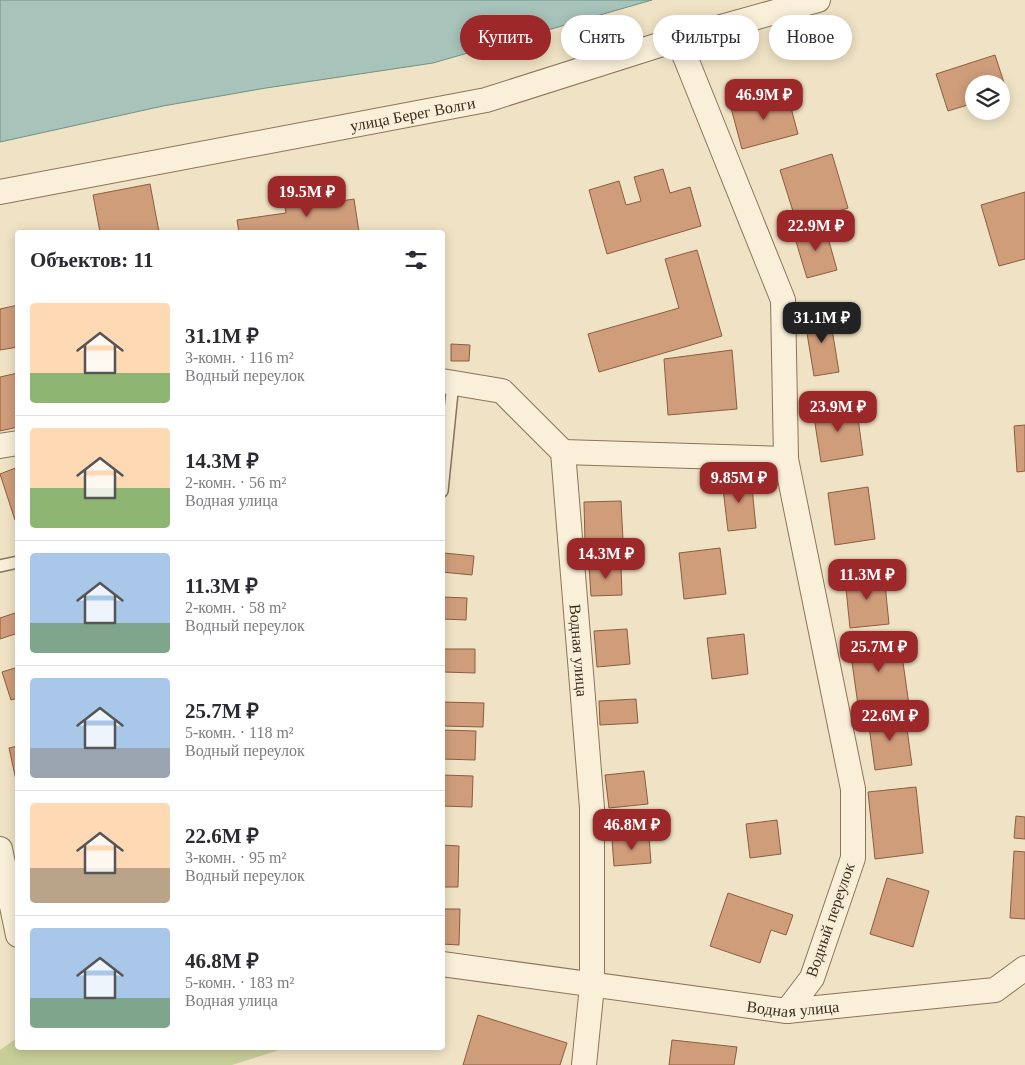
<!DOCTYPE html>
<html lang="ru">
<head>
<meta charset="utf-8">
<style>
	:root { --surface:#fff; --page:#f2f2f3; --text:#2b2b33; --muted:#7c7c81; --line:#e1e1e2; --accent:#9c282a }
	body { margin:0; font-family:Georgia,serif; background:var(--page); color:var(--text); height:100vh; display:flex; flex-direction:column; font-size:19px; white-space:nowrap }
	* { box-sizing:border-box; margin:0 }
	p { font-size:16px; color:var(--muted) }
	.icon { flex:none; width:28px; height:28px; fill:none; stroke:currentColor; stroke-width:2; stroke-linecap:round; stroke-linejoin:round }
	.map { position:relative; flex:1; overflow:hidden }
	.panel { position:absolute; left:15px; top:230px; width:430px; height:820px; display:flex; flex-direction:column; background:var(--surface); border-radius:5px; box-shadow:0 2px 12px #0003 }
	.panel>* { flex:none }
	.guide { position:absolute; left:460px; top:15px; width:475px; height:45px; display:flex; gap:10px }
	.controls { position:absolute; left:965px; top:75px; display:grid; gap:10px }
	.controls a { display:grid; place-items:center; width:45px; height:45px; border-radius:50%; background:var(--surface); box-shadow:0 2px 12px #0003; font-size:25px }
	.price { position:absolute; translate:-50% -42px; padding:0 11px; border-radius:10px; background:var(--accent); color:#fff; font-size:16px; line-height:32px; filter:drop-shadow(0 1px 2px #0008) }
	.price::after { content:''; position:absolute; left:50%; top:30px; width:15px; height:11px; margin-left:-8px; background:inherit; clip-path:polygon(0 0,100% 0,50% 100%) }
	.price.selected { background:#222; color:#fff }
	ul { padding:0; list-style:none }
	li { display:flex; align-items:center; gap:15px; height:125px; padding:0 15px }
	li+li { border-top:1px solid var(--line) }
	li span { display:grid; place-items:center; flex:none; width:140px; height:100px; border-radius:5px; color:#555 }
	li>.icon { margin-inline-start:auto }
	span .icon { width:60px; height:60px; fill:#fffc; stroke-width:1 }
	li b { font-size:21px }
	h2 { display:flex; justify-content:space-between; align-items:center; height:60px; padding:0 15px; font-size:21px }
	.pill { padding:0 18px; border-radius:22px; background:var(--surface); box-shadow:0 2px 12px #0003; font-size:18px; line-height:45px }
	.pill.selected { background:var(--accent); color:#fff }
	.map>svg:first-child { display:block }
</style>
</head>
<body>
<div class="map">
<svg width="1025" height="1065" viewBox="0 0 1025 1065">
	<rect width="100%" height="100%" fill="#f0e3c5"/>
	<path fill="#c8ce98" d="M17 1038 18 1048H286L232 1065H0V1050Z"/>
	<path fill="#a7c3ba" stroke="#6d9288" d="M0 0H652L433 63 266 88 163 106 0 142Z"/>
	<g fill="#cf9d7a" stroke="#8b5d3f">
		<path d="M995 55 1007 92 1001 94V84H974V103L948 111 936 74Z"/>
		<path d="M787 93 798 134 742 149 731 108Z"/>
		<path d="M832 154 848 208 797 224 780 170Z"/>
		<path d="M663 169 670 193 690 187 701 226 607 254 589 190 619 181 626 205 641 201 634 177Z"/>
		<path d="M150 184 159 232H100L93 195Z"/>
		<path d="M1025 192V259L999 266 981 205Z"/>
		<path d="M321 196 322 204 354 199 359 232H239L237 220 286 213 284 202Z"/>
		<path d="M825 227 837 270 807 278 794 235Z"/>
		<path d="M697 250 722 336 599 372 588 334 679 308 665 259Z"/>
		<path d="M18 305V347L0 350V309Z"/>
		<path d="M829 311 839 372 814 376 804 315Z"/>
		<path d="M451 344 470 345 469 361H451Z"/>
		<path d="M732 350 737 409 668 415 664 359Z"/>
		<path d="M18 373V427L0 431V377Z"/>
		<path d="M856 404 863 455 821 462 813 411Z"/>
		<path d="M1025 425V471L1017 472 1014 426Z"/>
		<path d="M18 467V519L15 520 0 474Z"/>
		<path d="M751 477 756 528 728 531 722 480Z"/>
		<path d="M868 487 875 539 835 545 828 493Z"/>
		<path d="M621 501 623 540 585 542 584 502Z"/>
		<path d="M720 548 726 594 684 599 679 553Z"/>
		<path d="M444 553 474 556 472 575 442 572Z"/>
		<path d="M621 564 622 595 591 596 589 565Z"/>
		<path d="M884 574 889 624 850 628 845 579Z"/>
		<path d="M442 597 467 598 466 620 442 619Z"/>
		<path d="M18 612V633L0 639V618Z"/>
		<path d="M627 629 630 664 597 667 594 631Z"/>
		<path d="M744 634 748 674 712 679 707 638Z"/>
		<path d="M899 634 909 705 859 712 849 641Z"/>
		<path d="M444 649H475V673L444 672Z"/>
		<path d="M18 667V698L11 700 2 672Z"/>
		<path d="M636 699 638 723 600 725 599 701Z"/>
		<path d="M442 702 484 703 483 727 442 726Z"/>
		<path d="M905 715 912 765 875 770 868 719Z"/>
		<path d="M442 730 476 731 475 760 442 759Z"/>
		<path d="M18 746V780H16L9 748Z"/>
		<path d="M644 771 648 804 609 808 605 775Z"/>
		<path d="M442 775 473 776 472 807 442 806Z"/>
		<path d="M916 787 923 853 875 859 868 792Z"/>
		<path d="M1016 816 1025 817V839L1014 838Z"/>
		<path d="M777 820 781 854 750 858 746 824Z"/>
		<path d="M649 836 651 863 614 866 612 840Z"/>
		<path d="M442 845 459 846 458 887H442Z"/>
		<path d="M1014 851 1025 852V919L1010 918Z"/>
		<path d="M887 878 929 891 913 947 870 934Z"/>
		<path d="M728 893 793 915 786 935 771 930 760 963 710 946Z"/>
		<path d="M442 909H460L459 945 442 944Z"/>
		<path d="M478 1015 567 1043 560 1065H463Z"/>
		<path d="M672 1040 737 1047 734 1065H669Z"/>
	</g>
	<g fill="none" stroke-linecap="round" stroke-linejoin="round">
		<defs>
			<g id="service">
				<path d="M442 491 453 382"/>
				<path d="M0 566 18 562"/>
			</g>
			<g id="minor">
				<path d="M678 39 783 300 786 459 853 789V858L812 978 787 1011"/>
				<path id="s1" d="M0 192 486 100 678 39 818 0"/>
				<path id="s2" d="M442 381 502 391 563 452 592 808V986L584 1065"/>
				<path d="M0 446 18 443"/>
				<path d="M563 452 786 459"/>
				<path d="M0 849 18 935"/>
				<path id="s3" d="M442 964 787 1011 995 990 1025 968"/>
			</g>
		</defs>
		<use href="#service" stroke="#8b745a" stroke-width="14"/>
		<use href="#minor" stroke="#8b745a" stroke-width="26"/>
		<use href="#service" stroke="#faf0d9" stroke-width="11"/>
		<use href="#minor" stroke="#faf0d9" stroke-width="24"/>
	</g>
	<g text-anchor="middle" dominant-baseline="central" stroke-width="5" stroke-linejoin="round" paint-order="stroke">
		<g font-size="16" fill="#3b2c1f" stroke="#f7edd5">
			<text stroke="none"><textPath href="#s1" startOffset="420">улица Берег Волги</textPath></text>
			<text stroke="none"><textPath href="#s2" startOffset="346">Водная улица</textPath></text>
			<text transform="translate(830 920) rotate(-71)">Водный переулок</text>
			<text stroke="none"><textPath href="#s3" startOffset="354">Водная улица</textPath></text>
		</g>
	</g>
</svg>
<div class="controls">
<a><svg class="icon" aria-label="layers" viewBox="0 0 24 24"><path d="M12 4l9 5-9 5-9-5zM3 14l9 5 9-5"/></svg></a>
</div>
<b class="price" style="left:764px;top:121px">46.9M ₽</b>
<b class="price" style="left:307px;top:218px">19.5M ₽</b>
<b class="price" style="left:816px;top:252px">22.9M ₽</b>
<b class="price selected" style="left:822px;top:344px">31.1M ₽</b>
<b class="price" style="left:838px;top:433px">23.9M ₽</b>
<b class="price" style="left:739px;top:504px">9.85M ₽</b>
<b class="price" style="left:606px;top:580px">14.3M ₽</b>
<b class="price" style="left:867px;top:601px">11.3M ₽</b>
<b class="price" style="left:879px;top:673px">25.7M ₽</b>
<b class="price" style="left:890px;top:742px">22.6M ₽</b>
<b class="price" style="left:632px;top:851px">46.8M ₽</b>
<div class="guide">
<a class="pill selected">Купить</a>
<a class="pill">Снять</a>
<a class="pill">Фильтры</a>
<a class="pill">Новое</a>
</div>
<section class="panel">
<h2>Объектов: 11<svg class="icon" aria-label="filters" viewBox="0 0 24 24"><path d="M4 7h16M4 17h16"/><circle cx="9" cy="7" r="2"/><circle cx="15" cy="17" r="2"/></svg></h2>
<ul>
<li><span style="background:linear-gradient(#ffd9b3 70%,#8fb573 0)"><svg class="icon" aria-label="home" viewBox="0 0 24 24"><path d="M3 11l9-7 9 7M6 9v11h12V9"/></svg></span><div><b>31.1M ₽</b><p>3-комн. · 116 m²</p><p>Водный переулок</p></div></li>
<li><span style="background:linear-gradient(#ffd9b3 60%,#8fb573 0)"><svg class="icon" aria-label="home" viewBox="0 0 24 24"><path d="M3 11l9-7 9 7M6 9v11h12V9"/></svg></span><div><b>14.3M ₽</b><p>2-комн. · 56 m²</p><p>Водная улица</p></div></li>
<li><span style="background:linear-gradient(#a9c7e8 70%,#7fa58c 0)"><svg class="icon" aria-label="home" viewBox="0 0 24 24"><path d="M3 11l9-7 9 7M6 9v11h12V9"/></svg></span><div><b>11.3M ₽</b><p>2-комн. · 58 m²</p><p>Водный переулок</p></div></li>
<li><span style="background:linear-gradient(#a9c7e8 70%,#9aa5b1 0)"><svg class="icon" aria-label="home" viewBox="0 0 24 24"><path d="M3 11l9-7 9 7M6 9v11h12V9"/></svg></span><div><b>25.7M ₽</b><p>5-комн. · 118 m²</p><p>Водный переулок</p></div></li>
<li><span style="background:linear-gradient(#ffd9b3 65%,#b9a48a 0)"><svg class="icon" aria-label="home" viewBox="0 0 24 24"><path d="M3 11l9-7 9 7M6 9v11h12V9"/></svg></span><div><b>22.6M ₽</b><p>3-комн. · 95 m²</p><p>Водный переулок</p></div></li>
<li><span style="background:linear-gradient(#a9c7e8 70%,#7fa58c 0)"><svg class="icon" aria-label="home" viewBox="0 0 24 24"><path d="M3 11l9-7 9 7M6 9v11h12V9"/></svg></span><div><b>46.8M ₽</b><p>5-комн. · 183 m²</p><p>Водная улица</p></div></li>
</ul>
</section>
</div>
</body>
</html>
